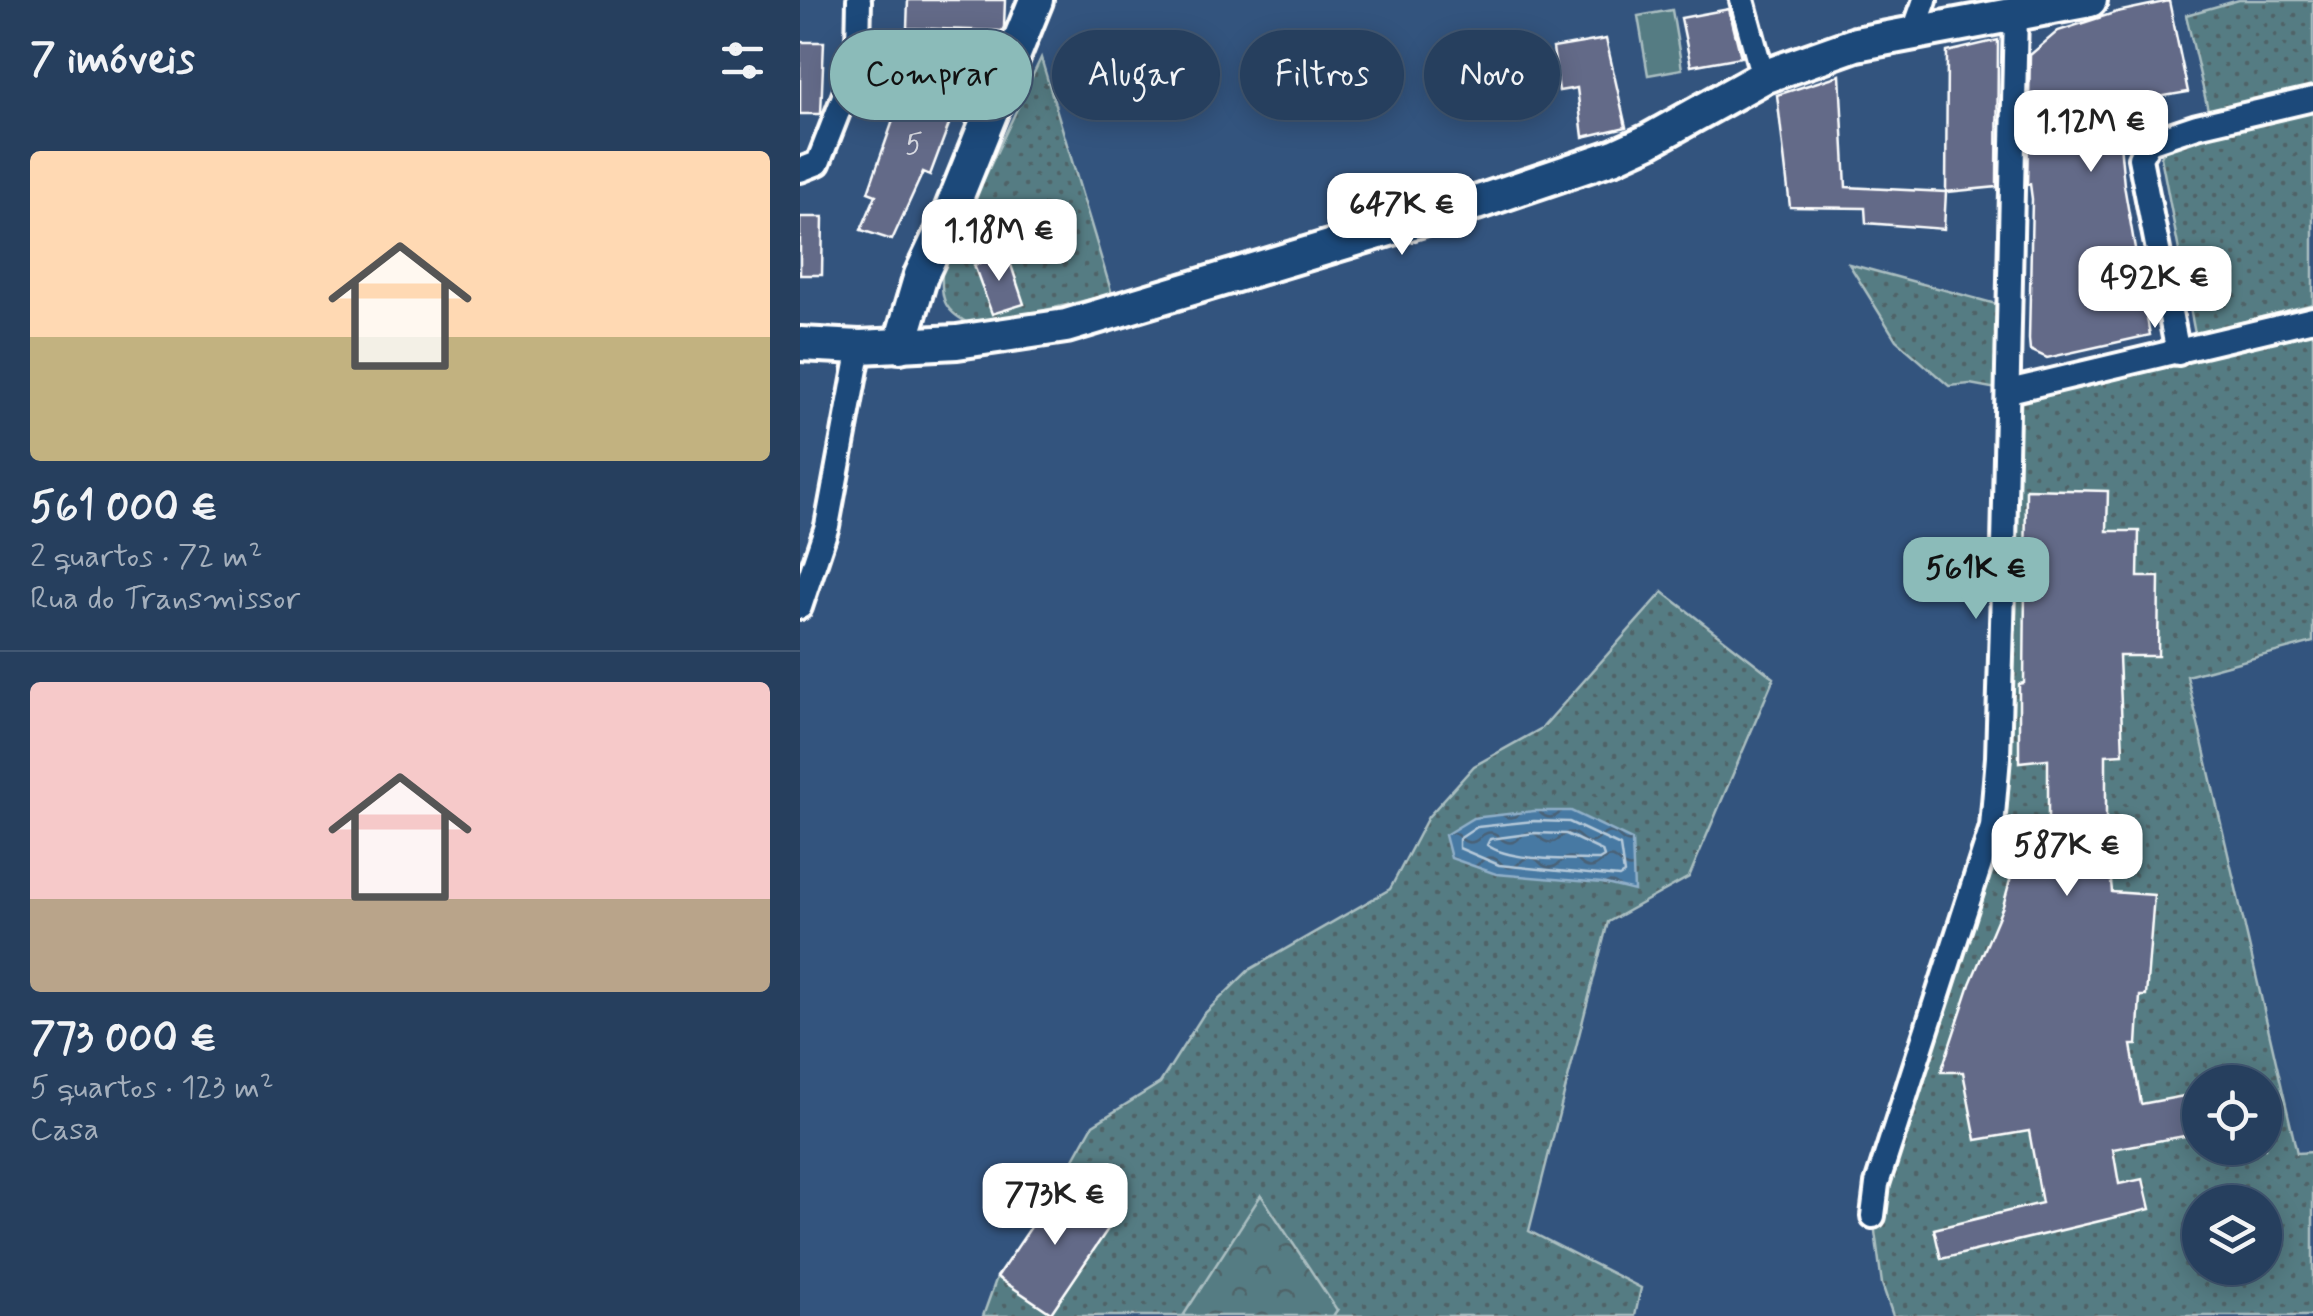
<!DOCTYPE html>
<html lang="pt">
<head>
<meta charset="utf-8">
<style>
	:root { --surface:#263f5e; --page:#2e4664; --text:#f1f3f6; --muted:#a4afbc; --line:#425873; --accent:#8bbbb9 }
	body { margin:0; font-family:Mynerve,sans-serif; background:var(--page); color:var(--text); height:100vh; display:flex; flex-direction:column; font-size:38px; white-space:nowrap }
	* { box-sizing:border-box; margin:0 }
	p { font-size:32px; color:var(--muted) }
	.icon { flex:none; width:55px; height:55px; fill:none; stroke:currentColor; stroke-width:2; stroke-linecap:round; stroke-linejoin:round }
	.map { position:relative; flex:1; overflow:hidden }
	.details { display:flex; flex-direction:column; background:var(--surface); width:800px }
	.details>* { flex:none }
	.banner { position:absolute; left:30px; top:30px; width:950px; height:90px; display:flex; gap:20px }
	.fabs { position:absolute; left:1382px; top:1065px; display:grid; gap:20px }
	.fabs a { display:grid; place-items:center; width:100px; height:100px; border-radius:50%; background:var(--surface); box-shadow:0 5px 25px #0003,0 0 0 2px var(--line); font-size:50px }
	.price { position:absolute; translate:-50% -85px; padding:0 22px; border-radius:20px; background:#fff; color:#222; font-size:32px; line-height:65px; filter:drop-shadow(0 2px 5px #0008) }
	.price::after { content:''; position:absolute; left:50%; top:60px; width:30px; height:22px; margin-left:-15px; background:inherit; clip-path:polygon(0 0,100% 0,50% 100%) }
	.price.on { background:var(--accent); color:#111 }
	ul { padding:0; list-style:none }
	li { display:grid; align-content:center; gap:20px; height:530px; padding:0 30px }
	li+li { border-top:2px solid var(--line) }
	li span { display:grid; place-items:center; height:310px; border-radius:10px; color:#555 }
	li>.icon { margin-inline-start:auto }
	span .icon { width:180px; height:180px; fill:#fffc; stroke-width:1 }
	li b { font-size:42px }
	h2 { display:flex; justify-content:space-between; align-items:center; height:120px; padding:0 30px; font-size:42px }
	.chip { padding:0 35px; border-radius:45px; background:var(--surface); box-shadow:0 5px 25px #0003,0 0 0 2px var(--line); font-size:35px; line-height:90px }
	.chip.on { background:var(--accent); color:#111 }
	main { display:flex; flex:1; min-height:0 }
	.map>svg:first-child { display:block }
</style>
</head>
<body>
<main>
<section class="details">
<h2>7 imóveis<svg class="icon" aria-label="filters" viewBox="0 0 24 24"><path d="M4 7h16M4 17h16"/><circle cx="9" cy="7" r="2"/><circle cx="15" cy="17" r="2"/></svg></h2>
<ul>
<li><span style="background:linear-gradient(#ffd9b3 60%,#c2b280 0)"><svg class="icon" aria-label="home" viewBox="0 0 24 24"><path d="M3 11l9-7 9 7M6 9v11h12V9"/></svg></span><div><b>561 000 €</b><p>2 quartos · 72 m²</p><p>Rua do Transmissor</p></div></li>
<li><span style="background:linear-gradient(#f6c9c9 70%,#b9a48a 0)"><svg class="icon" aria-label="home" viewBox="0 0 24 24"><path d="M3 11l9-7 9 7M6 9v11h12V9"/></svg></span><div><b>773 000 €</b><p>5 quartos · 123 m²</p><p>Casa</p></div></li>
</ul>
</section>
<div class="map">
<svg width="1513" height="1316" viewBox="0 0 1513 1316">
	<defs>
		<pattern id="grass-dots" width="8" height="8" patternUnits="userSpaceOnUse" patternTransform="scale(2.5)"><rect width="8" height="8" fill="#557c83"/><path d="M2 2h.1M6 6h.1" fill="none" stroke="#506468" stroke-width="1.8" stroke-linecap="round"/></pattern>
		<pattern id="forest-crowns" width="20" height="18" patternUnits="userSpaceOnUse" patternTransform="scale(2.5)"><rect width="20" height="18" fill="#557c83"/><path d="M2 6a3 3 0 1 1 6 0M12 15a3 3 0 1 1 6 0" fill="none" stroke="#506468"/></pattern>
		<pattern id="water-waves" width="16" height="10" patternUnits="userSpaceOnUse" patternTransform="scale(2.5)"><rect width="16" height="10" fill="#4679a3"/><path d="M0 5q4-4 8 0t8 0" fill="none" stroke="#496278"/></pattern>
	</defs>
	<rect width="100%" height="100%" fill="#33547e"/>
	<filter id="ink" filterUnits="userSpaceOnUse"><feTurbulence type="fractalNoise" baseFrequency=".01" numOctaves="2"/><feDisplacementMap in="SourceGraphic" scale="20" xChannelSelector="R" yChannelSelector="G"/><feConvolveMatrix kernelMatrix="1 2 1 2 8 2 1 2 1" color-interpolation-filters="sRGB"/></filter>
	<g filter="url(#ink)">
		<g fill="url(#grass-dots)" stroke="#aabec1" stroke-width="2.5" fill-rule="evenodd">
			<path d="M1439 0H1513V304L1395 334 1361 157 1369 142 1412 127 1386 15Z"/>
			<path d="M241 58 312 294 175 327C143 310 141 303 142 268Z"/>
			<path d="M1049 264 1207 307 1209 390 1513 319V642L1387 676 1497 1153 1513 1152V1316H1093L1082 1284 1073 1216 1192 827 1208 391 1170 384 1149 386 1096 340ZM1400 1082H1465V1148H1400ZM1400 1202H1465V1268H1400Z"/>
			<path d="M863 592 974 678 889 877 808 922 729 1231 841 1288 835 1316H533L537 1310 384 1316H183L197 1277 251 1313 313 1220 260 1184 293 1125 360 1083 403 1015 449 970 590 889 628 817 674 766 742 728Z"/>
		</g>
		<path fill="url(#forest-crowns)" stroke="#aabec1" stroke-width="2.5" d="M461 1195 537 1310 533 1316H383Z"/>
		<path fill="#557c83" stroke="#aabec1" stroke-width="2.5" d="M872 10 882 69 848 75 838 16Z"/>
		<path fill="url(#water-waves)" stroke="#90afc8" stroke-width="2.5" d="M734 811H771L832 840 834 891 802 883 696 874 651 858 645 835 673 818Z"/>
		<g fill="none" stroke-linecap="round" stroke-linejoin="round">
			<g stroke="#b5c9da" stroke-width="2.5">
				<path d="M734 821 769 822 820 846 824 874 819 877 699 865 659 848V839L677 827Z"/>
				<path d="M735 833 766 834 802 851 804 857 799 860C770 859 710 862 687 845L690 839Z"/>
			</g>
		</g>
		<g fill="#636b88" stroke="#fff" stroke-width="2.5">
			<path d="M108 0H205L204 27 202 31 107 28Z"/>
			<path d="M1369 1 1388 92 1352 98 1353 113 1318 122 1324 185 1350 335 1247 358 1230 350 1229 339 1232 199 1230 184 1227 185 1230 55 1258 31 1317 12Z"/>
			<path d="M929 9 941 57 891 66 881 18Z"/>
			<path d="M806 39 826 127 783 137 777 88 759 91 753 48Z"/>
			<path d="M1198 40 1197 187 1146 192 1147 52Z"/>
			<path d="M0 42H24L21 114H0Z"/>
			<path d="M117 52 176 77 161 114 154 111 130 175 123 172 92 240 61 230 76 195 68 192Z"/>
			<path d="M1040 75 1046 187 1146 192 1144 229 1066 223 1065 208 990 207 977 95Z"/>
			<path d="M0 217H23L22 275H0Z"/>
			<path d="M207 253 224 304 192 314 174 265Z"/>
			<path d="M1226 489 1308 491 1307 531H1339L1338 577H1359L1358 656H1319L1323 754 1306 755V825L1324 823 1326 845 1308 849 1312 892 1354 895 1346 996H1340L1337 1045H1331L1341 1104 1384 1096 1390 1135 1313 1149 1319 1184 1343 1179 1350 1209 1141 1259 1134 1229 1242 1203 1229 1131 1176 1140 1163 1072H1141L1170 984 1203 906 1222 836 1248 832V759L1219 762V684L1224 683Z"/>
			<path d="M260 1184 314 1220 251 1313 197 1277Z"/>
		</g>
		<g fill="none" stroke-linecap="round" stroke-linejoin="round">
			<defs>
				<g id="street">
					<path d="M942 0 963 77"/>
					<path d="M1114 31 1125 0"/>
					<path d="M0 170 18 163 50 81 58 48 59 0"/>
					<path d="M1378 353 1340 158 1349 142 1397 126 1513 99"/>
					<path d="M1209 391 1513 319"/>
					<path d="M0 607 27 526 60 347"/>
					<path d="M1073 1216 1077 1184 1192 827 1198 757 1203 590 1216 13"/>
				</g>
				<g id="secondary">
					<path d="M0 344 60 347 157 342 266 326 676 203 815 156 848 141 963 77 1056 44 1290 0"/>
					<path d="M100 346 121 275 148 218 236 0"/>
				</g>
			</defs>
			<use href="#street" stroke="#fff" stroke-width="30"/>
			<use href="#secondary" stroke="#fff" stroke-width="40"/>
			<use href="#street" stroke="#1f4a7a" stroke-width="22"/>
			<use href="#secondary" stroke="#1f4a7a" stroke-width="32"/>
		</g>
	</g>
	<g text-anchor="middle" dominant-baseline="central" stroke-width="8" stroke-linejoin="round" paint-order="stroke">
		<g font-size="30" fill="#d8dae1">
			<text x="114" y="144">5</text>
		</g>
	</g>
</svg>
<div class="fabs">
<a><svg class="icon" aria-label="locate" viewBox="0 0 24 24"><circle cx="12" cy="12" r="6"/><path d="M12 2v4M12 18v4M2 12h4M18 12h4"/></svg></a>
<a><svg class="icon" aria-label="layers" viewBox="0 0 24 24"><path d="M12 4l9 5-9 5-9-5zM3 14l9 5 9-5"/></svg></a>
</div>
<b class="price" style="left:1291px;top:175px">1.12M €</b>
<b class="price" style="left:602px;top:258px">647K €</b>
<b class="price" style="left:199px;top:284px">1.18M €</b>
<b class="price" style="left:1355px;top:331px">492K €</b>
<b class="price on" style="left:1176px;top:622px">561K €</b>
<b class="price" style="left:1267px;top:899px">587K €</b>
<b class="price" style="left:255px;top:1248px">773K €</b>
<div class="banner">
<a class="chip on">Comprar</a>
<a class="chip">Alugar</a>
<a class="chip">Filtros</a>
<a class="chip">Novo</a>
</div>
</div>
</main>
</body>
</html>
